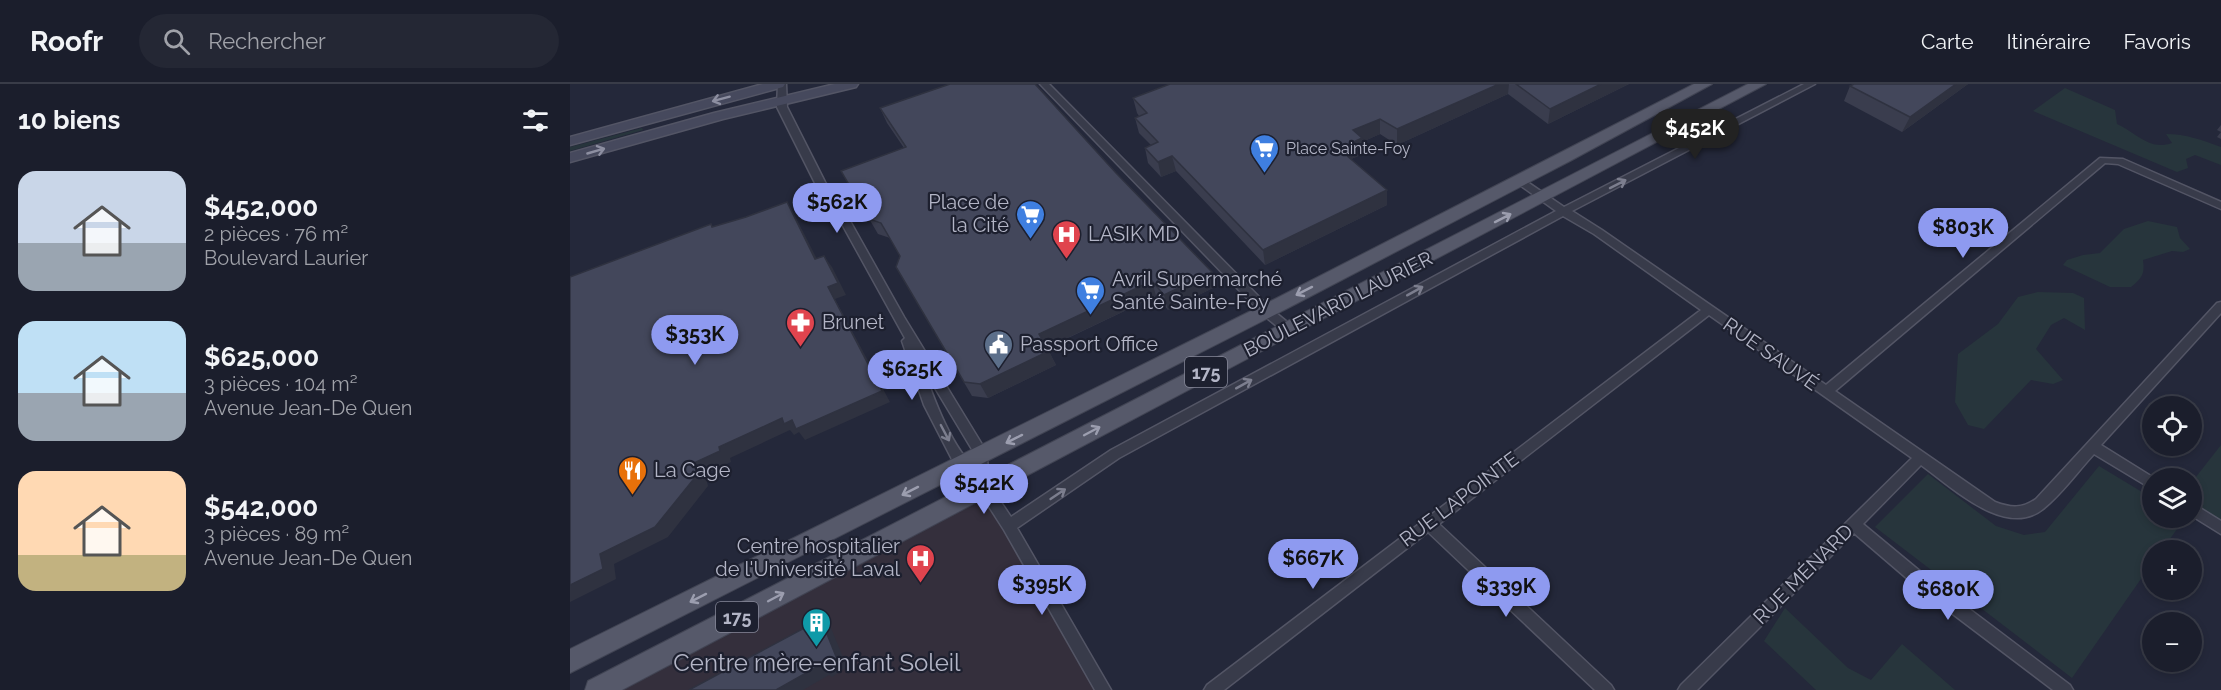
<!DOCTYPE html>
<html lang="fr">
<head>
<meta charset="utf-8">
<style>
	:root { --surface:#1b1e2c; --page:#242734; --text:#f1f3f6; --muted:#a0a2a9; --line:#393c48; --accent:#8e9af0 }
	body { margin:0; font-family:Raleway,sans-serif; background:var(--page); color:var(--text); height:100vh; display:flex; flex-direction:column; font-size:22px; white-space:nowrap }
	* { box-sizing:border-box; margin:0 }
	p { font-size:20px; color:var(--muted) }
	.icon { flex:none; width:33px; height:33px; fill:none; stroke:currentColor; stroke-width:2; stroke-linecap:round; stroke-linejoin:round }
	.map { position:relative; flex:1; overflow:hidden }
	.panel { display:flex; flex-direction:column; background:var(--surface); width:570px }
	.panel>* { flex:none }
	.tools { position:absolute; left:1572px; top:312px; display:grid; gap:12px }
	.tools a { display:grid; place-items:center; width:60px; height:60px; border-radius:50%; background:var(--surface); box-shadow:0 3px 9px #0003,0 0 0 2px var(--line); font-size:30px }
	.price { position:absolute; translate:-50% -51px; padding:0 14px; border-radius:21px; background:var(--accent); color:#111; font-size:20px; line-height:39px; filter:drop-shadow(0 2px 3px #0008) }
	.price::after { content:''; position:absolute; left:50%; top:36px; width:18px; height:14px; margin-left:-9px; background:inherit; clip-path:polygon(0 0,100% 0,50% 100%) }
	.price.active { background:#222; color:#fff }
	ul { padding:0; list-style:none }
	li { display:flex; align-items:center; gap:18px; height:150px; padding:0 18px }
	li span { display:grid; place-items:center; flex:none; width:168px; height:120px; border-radius:18px; color:#555 }
	li>.icon { margin-inline-start:auto }
	span .icon { width:72px; height:72px; fill:#fffc; stroke-width:1 }
	li b { font-size:26px }
	h2 { display:flex; justify-content:space-between; align-items:center; height:72px; padding:0 18px; font-size:26px }
	header { display:flex; align-items:center; gap:36px; box-sizing:border-box; height:84px; padding:0 30px; background:var(--surface); border-bottom:2px solid var(--line) }
	header strong { font-size:28px }
	nav { display:flex; gap:33px; margin-inline-start:auto; font-size:21px }
	.search { width:420px; height:54px; background:var(--page); display:flex; align-items:center; gap:15px; box-sizing:border-box; padding:0 21px; border-radius:33px; color:var(--muted); font-size:22px }
	main { display:flex; flex:1; min-height:0 }
	.map>svg:first-child { display:block }
</style>
</head>
<body>
<header>
<strong>Roofr</strong>
<div class="search"><svg class="icon" aria-label="search" viewBox="0 0 24 24"><circle cx="10" cy="10" r="6"/><path d="M15 15l6 6"/></svg>Rechercher</div>
<nav><a>Carte</a><a>Itinéraire</a><a>Favoris</a></nav>
</header>
<main>
<section class="panel">
<h2>10 biens<svg class="icon" aria-label="filters" viewBox="0 0 24 24"><path d="M4 7h16M4 17h16"/><circle cx="9" cy="7" r="2"/><circle cx="15" cy="17" r="2"/></svg></h2>
<ul>
<li><span style="background:linear-gradient(#c9d6e8 60%,#9aa5b1 0)"><svg class="icon" aria-label="home" viewBox="0 0 24 24"><path d="M3 11l9-7 9 7M6 9v11h12V9"/></svg></span><div><b>$452,000</b><p>2 pièces · 76 m²</p><p>Boulevard Laurier</p></div></li>
<li><span style="background:linear-gradient(#bfe0f5 60%,#9aa5b1 0)"><svg class="icon" aria-label="home" viewBox="0 0 24 24"><path d="M3 11l9-7 9 7M6 9v11h12V9"/></svg></span><div><b>$625,000</b><p>3 pièces · 104 m²</p><p>Avenue Jean-De Quen</p></div></li>
<li><span style="background:linear-gradient(#ffd9b3 70%,#c2b280 0)"><svg class="icon" aria-label="home" viewBox="0 0 24 24"><path d="M3 11l9-7 9 7M6 9v11h12V9"/></svg></span><div><b>$542,000</b><p>3 pièces · 89 m²</p><p>Avenue Jean-De Quen</p></div></li>
</ul>
</section>
<div class="map">
<svg width="1651" height="606" viewBox="0 0 1651 606">
	<rect width="100%" height="100%" fill="#24283a"/>
	<path fill="#342f3c" d="M414 403 533 606H28Z"/>
	<g fill="#27353c">
		<path d="M1495 4 1545 26 1547 40C1567 49 1579 67 1602 59L1596 50C1616 50 1632 56 1651 63V81L1625 71 1616 75 1618 84 1607 88 1463 27Z"/>
		<path d="M72 44 73 46 0 67V63Z"/>
		<path d="M1578 137 1607 143 1610 154 1620 165 1613 168 1602 167 1573 176C1575 190 1572 194 1561 203H1540L1493 181 1497 176 1513 171 1530 169 1554 145Z"/>
		<path d="M1468 208 1503 209 1514 214 1515 246 1494 234 1481 241 1466 265 1493 296 1483 300 1461 296 1414 345 1398 341 1385 318 1388 270 1428 240 1448 213Z"/>
		<path d="M1651 361V437L1622 418V398Z"/>
		<path d="M1529 382 1582 414V434H1615L1592 466H1582V479L1502 594 1305 443 1358 390 1426 442 1454 451 1475 448Z"/>
		<path d="M1215 524 1278 584 1301 596 1332 560 1385 606H1246L1194 557Z"/>
	</g>
	<g fill="none" stroke-linecap="round" stroke-linejoin="round">
		<defs>
			<g id="minor">
				<path d="M208 0H216L217 23 255 98 271 121 334 233 416 367 420 402 441 433 541 366 986 127 947 99V95H953L994 123 1234 0H1245L1002 127 1032 146 1256 301 1530 74 1553 75 1651 118V125L1548 80 1535 79 1265 307 1425 418C1441 424 1452 425 1466 415L1647 219 1651 218V229L1531 361 1584 394H1582V405L1524 370C1508 387 1492 410 1473 425 1435 455 1382 403 1351 381L1293 440 1357 493 1500 601 1503 606H1483L1347 503 1284 449 1127 606H1108L1111 601 1342 374 1139 231 869 440 1041 601 1044 606H1025L858 448 654 606H634L637 601 1131 226 1024 150 993 132 549 374 447 444 541 606H525L434 446 409 407 387 385 354 321 332 257 335 254 262 122 245 99 207 23ZM353 284 406 372 407 387C381 362 365 318 353 284Z"/>
				<path d="M470 0H479L700 224 722 242 724 245 722 248H714L692 230Z"/>
				<path d="M1622 419 1651 437V450L1622 432Z"/>
			</g>
			<g id="secondary">
				<path d="M193 0H215L213 3 0 61V53Z"/>
				<path d="M265 0H288L286 3 153 35 0 78V69L144 29Z"/>
			</g>
			<g id="primary">
				<path d="M1124 0H1142L1000 77 718 224 0 589V565L705 215Z"/>
				<path d="M1178 0H1196L52 606H15L18 597Z"/>
			</g>
		</defs>
		<use href="#minor" stroke="#535565" stroke-width="3"/>
		<use href="#secondary" stroke="#535565" stroke-width="3"/>
		<use href="#primary" stroke="#414453" stroke-width="2"/>
		<use href="#minor" fill="#383b4a" fill-rule="evenodd"/>
		<use href="#secondary" fill="#46495d" fill-rule="evenodd"/>
		<use href="#primary" fill="#56596a" fill-rule="evenodd"/>
	</g>
	<g fill="#3a3d4e">
		<path d="M600 0H1059L978 40 938 10 827 61 810 50 792 58 793 70 781 75 817 121 695 181 606 87 591 93 578 79 575 64 581 61 569 49 565 34 569 32 567 29 563 14Z"/>
		<path d="M1284 0H1398L1332 48 1274 17 1280 2Z"/>
		<path d="M310 24 645 203 598 226 586 212 477 264 486 281 418 314 402 312 326 183 330 172 320 154 308 150 271 87 334 64 317 39Z"/>
		<path d="M1651 41V55L1647 53 1651 48 1647 46Z"/>
	</g>
	<g fill="#2f3240">
		<path d="M929 0H939L938 10 827 61V45Z"/>
		<path d="M1031 0H1059L978 40 980 25Z"/>
		<path d="M1386 0H1398L1332 48 1340 33Z"/>
		<path d="M810 35V50L792 58 793 70 770 80 769 65 783 46Z"/>
		<path d="M602 72 606 87 591 93 588 78Z"/>
		<path d="M817 106V121L695 181 693 166Z"/>
		<path d="M217 118 224 130 253 187 245 175Z"/>
		<path d="M254 172 262 183 276 211 265 215 320 318 235 356 229 348 224 351 220 346 160 374 161 378 135 390 138 402 98 453 44 480 46 495 0 518V501L30 470 124 379 149 363 258 203Z"/>
		<path d="M642 188 645 203 598 226 594 211Z"/>
		<path d="M582 197 586 212 476 264 469 250Z"/>
		<path d="M479 267 486 281 418 314 410 300Z"/>
		<path d="M251 535 261 544 277 583 262 593 259 591 233 606H206Z"/>
	</g>
	<g fill="#43475b" stroke="#2f3240" stroke-width="1.5">
		<path d="M380 0H465L546 89 642 188 594 211 582 197 469 250 479 267 410 300 394 298 326 183 330 172 322 158 311 139 299 135 271 87 336 63 310 24Z"/>
		<path d="M600 0H929L827 45 810 35 783 46 792 54 769 65 817 106 693 166 602 72 588 78 575 64 588 58 565 34 577 29 563 14Z"/>
		<path d="M946 0H1031L980 25Z"/>
		<path d="M1284 0H1386L1340 33 1280 2Z"/>
		<path d="M217 118 245 175 254 172 268 199 258 203 312 307 226 345 222 336 214 340 212 334 149 363 150 367 124 379 127 391 85 443 30 470 33 485 0 501V193L141 140 142 143 176 133Z"/>
		<path d="M251 535 267 575 251 584 250 581 206 606H119Z"/>
	</g>
	<defs><path id="oneway-shaft" d="M-6 0H5M1.5-3L5.5 0L1.5 3" fill="none" stroke-width="1.6" stroke-linecap="round" stroke-linejoin="round" transform="scale(1.5)"/></defs>
	<g stroke="#8d8fa1">
		<use href="#oneway-shaft" transform="translate(151 15) rotate(165)"/>
		<use href="#oneway-shaft" transform="translate(26 67) rotate(-16)"/>
	</g>
	<g stroke="#7c7e8e">
		<use href="#oneway-shaft" transform="translate(1048 100) rotate(-27)"/>
		<use href="#oneway-shaft" transform="translate(845 207) rotate(-29)"/>
		<use href="#oneway-shaft" transform="translate(674 300) rotate(-29)"/>
		<use href="#oneway-shaft" transform="translate(375 349) rotate(62)"/>
		<use href="#oneway-shaft" transform="translate(488 410) rotate(-34)"/>
	</g>
	<g stroke="#9c9eaf">
		<use href="#oneway-shaft" transform="translate(933 134) rotate(-27)"/>
		<use href="#oneway-shaft" transform="translate(734 207) rotate(153)"/>
		<use href="#oneway-shaft" transform="translate(522 347) rotate(-28)"/>
		<use href="#oneway-shaft" transform="translate(444 355) rotate(153)"/>
		<use href="#oneway-shaft" transform="translate(340 407) rotate(153)"/>
		<use href="#oneway-shaft" transform="translate(206 513) rotate(-28)"/>
		<use href="#oneway-shaft" transform="translate(128 514) rotate(153)"/>
	</g>
	<defs>
		<symbol id="supermarket-pin" viewBox="-11 -11 22 30"><path d="M0 17L-7.5 6A9.5 9.5 0 1 1 7.5 6Z" fill="#3f7fe0" stroke="#1d202f"/><path d="M-6-5.5h2.5l.6 2H6L4.5 2H-2.5L-4.4-4H-6ZM-1.5 3.2a1.3 1.3 0 1 0 .1 0ZM3 3.2a1.3 1.3 0 1 0 .1 0Z" fill="#fff"/></symbol>
		<symbol id="hospital-pin" viewBox="-11 -11 22 30"><path d="M0 17L-7.5 6A9.5 9.5 0 1 1 7.5 6Z" fill="#e0444e" stroke="#1d202f"/><path d="M-5-5h3v3.5h4V-5h3V5h-3V1.5h-4V5h-3Z" fill="#fff"/></symbol>
		<symbol id="pharmacy-pin" viewBox="-11 -11 22 30"><path d="M0 17L-7.5 6A9.5 9.5 0 1 1 7.5 6Z" fill="#e0444e" stroke="#1d202f"/><path d="M-2-6h4v4h4v4h-4v4h-4v-4h-4v-4h4Z" fill="#fff"/></symbol>
		<symbol id="civic-pin" viewBox="-11 -11 22 30"><path d="M0 17L-7.5 6A9.5 9.5 0 1 1 7.5 6Z" fill="#5c6f8a" stroke="#1d202f"/><path d="M-.6-6.5H3V-4.5H.6V-3L4-1V1h2V6H-6V1h2V-1L-.6-3ZM-1.2 2.5V6h2.4V2.5Z" fill="#fff"/></symbol>
		<symbol id="restaurant-pin" viewBox="-11 -11 22 30"><path d="M0 17L-7.5 6A9.5 9.5 0 1 1 7.5 6Z" fill="#e8710a" stroke="#1d202f"/><path d="M-5-6h1v4h1v-4h1v4h1v-4h1v5L-1.5 .5V6h-2V.5L-5-1ZM5-6V6H3V1.5H1.5Q1.5-4 5-6Z" fill="#fff"/></symbol>
		<symbol id="building-pin" viewBox="-11 -11 22 30"><path d="M0 17L-7.5 6A9.5 9.5 0 1 1 7.5 6Z" fill="#0f9aa8" stroke="#1d202f"/><path d="M-4-6H4V6H1V3H-1V6H-4ZM-2.5-4.3h1.7v1.8h-1.7ZM.8-4.3h1.7v1.8H.8ZM-2.5-1h1.7V.8h-1.7ZM.8-1h1.7V.8H.8Z" fill="#fff"/></symbol>
	</defs>
	<g fill-rule="evenodd">
		<use href="#supermarket-pin" x="678" y="48" width="33" height="45"/>
		<use href="#supermarket-pin" x="444" y="114" width="33" height="45"/>
		<use href="#hospital-pin" x="480" y="134" width="33" height="45"/>
		<use href="#supermarket-pin" x="504" y="190" width="33" height="45"/>
		<use href="#pharmacy-pin" x="214" y="222" width="33" height="45"/>
		<use href="#civic-pin" x="412" y="244" width="33" height="45"/>
		<use href="#restaurant-pin" x="46" y="370" width="33" height="45"/>
		<use href="#hospital-pin" x="334" y="458" width="33" height="45"/>
		<use href="#building-pin" x="230" y="522" width="33" height="45"/>
	</g>
	<g text-anchor="middle" dominant-baseline="central" stroke-width="4.5" stroke-linejoin="round" paint-order="stroke">
		<g font-size="16" fill="#b3b5c6" stroke="#1d202f" text-anchor="start">
			<text x="716" y="64">Place Sainte-Foy</text>
		</g>
		<g fill="#1d202f" stroke="#868899" stroke-width="1.5">
			<rect x="615" y="273" width="42" height="30" rx="4.5"/>
			<rect x="146" y="518" width="42" height="30" rx="4.5"/>
		</g>
		<g font-size="18" font-weight="bold" fill="#b3b5c6">
			<text x="636" y="288">175</text>
			<text x="167" y="533">175</text>
		</g>
		<g font-size="20" fill="#b3b5c6" stroke="#1d202f" text-anchor="start">
			<text x="439" y="118" text-anchor="end">Place de<tspan x="439" dy="23">la Cité</tspan></text>
			<text x="518" y="150">LASIK MD</text>
			<text x="542" y="195">Avril Supermarché<tspan x="542" dy="23">Santé Sainte-Foy</tspan></text>
			<text x="252" y="238">Brunet</text>
			<text x="450" y="260">Passport Office</text>
			<text x="84" y="386">La Cage</text>
			<text x="330" y="462" text-anchor="end">Centre hospitalier<tspan x="330" dy="23">de l'Université Laval</tspan></text>
		</g>
		<g font-size="20" fill="#b3b5c6" stroke="#1d202f">
			<text transform="translate(768 220) rotate(-27)">BOULEVARD LAURIER</text>
			<text transform="translate(1201 270) rotate(35)">RUE SAUVÉ</text>
			<text transform="translate(889 415) rotate(-37)">RUE LAPOINTE</text>
			<text transform="translate(1233 490) rotate(-45)">RUE MÉNARD</text>
		</g>
		<g font-size="24" fill="#b3b5c6" stroke="#1d202f">
			<text x="247" y="578">Centre mère-enfant Soleil</text>
		</g>
	</g>
</svg>
<div class="tools">
<a><svg class="icon" aria-label="locate" viewBox="0 0 24 24"><circle cx="12" cy="12" r="6"/><path d="M12 2v4M12 18v4M2 12h4M18 12h4"/></svg></a>
<a><svg class="icon" aria-label="layers" viewBox="0 0 24 24"><path d="M12 4l9 5-9 5-9-5zM3 14l9 5 9-5"/></svg></a>
<a>+</a>
<a>−</a>
</div>
<b class="price active" style="left:1125px;top:76px">$452K</b>
<b class="price" style="left:267px;top:150px">$562K</b>
<b class="price" style="left:1393px;top:175px">$803K</b>
<b class="price" style="left:125px;top:282px">$353K</b>
<b class="price" style="left:342px;top:317px">$625K</b>
<b class="price" style="left:414px;top:431px">$542K</b>
<b class="price" style="left:743px;top:506px">$667K</b>
<b class="price" style="left:472px;top:532px">$395K</b>
<b class="price" style="left:936px;top:534px">$339K</b>
<b class="price" style="left:1378px;top:537px">$680K</b>
</div>
</main>
</body>
</html>
